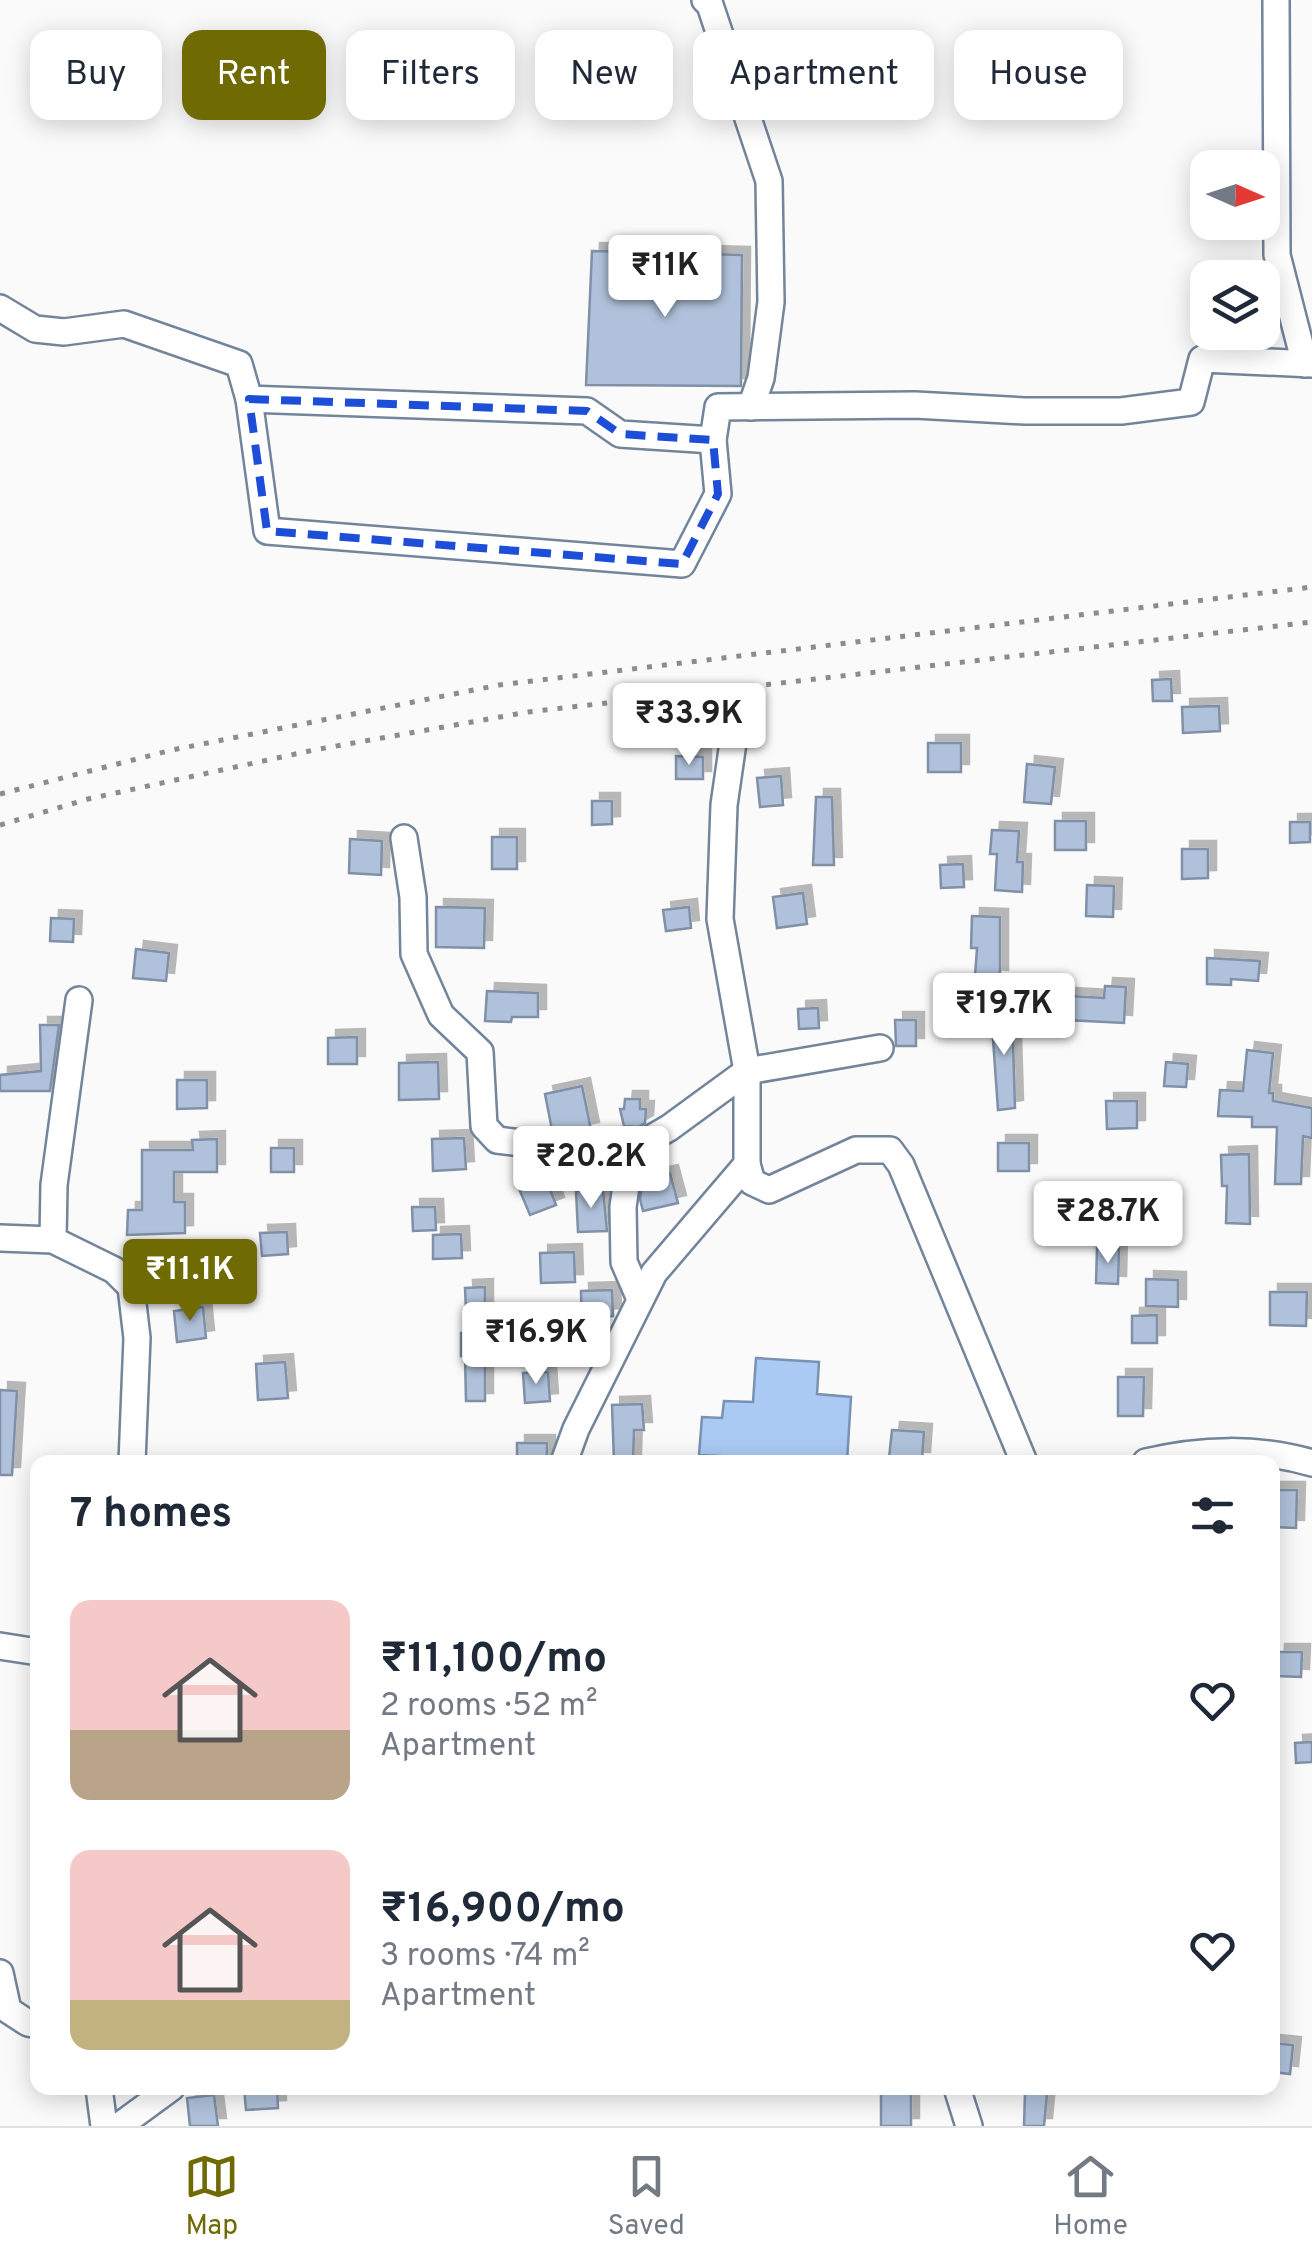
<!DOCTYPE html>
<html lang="en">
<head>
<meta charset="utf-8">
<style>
	:root { --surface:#fff; --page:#f6f6f7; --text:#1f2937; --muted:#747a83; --line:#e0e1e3; --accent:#706a03 }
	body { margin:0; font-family:Overpass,sans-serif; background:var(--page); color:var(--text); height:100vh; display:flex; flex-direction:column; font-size:38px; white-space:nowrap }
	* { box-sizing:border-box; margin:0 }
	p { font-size:32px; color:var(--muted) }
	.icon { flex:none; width:55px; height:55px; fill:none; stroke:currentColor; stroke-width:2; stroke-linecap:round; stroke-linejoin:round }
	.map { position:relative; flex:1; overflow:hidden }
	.side { position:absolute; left:30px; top:1455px; width:1250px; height:640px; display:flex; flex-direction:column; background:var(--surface); border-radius:20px; box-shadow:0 5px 25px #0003 }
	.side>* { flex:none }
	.hud { position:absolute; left:30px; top:30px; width:1252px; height:90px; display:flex; gap:20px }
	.needle { width:65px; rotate:93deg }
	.controls { position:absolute; left:1190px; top:150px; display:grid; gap:20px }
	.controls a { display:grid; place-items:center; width:90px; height:90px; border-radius:20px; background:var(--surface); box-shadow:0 5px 25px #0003; font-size:50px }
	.price { position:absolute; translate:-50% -85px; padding:0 22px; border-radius:10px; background:#fff; color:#222; font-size:32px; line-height:65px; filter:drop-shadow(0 2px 5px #0008) }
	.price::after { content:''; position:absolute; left:50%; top:60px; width:30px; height:22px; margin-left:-15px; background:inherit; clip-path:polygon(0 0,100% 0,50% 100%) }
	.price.on { background:var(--accent); color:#fff }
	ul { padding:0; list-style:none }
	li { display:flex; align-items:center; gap:30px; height:250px; padding:0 40px }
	li span { display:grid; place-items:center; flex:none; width:280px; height:200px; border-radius:20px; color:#555 }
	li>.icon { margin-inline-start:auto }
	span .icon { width:120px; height:120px; fill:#fffc; stroke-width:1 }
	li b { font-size:42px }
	h2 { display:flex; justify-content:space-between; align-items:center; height:120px; padding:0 40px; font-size:42px }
	.chip { padding:0 35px; border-radius:20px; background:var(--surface); box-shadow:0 5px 25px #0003; font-size:35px; line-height:90px }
	.chip.on { background:var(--accent); color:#fff }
	.tabs { display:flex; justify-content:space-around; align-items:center; height:140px; border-top:2px solid var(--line); background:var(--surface); font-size:28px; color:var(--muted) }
	.tabs a { display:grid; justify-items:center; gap:5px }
	.tabs .on { color:var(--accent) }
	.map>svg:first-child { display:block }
</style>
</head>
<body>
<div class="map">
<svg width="1312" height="2126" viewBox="0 0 1312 2126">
	<defs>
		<filter id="shadow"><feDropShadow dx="8" dy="-8" stdDeviation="0" flood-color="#0004"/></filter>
	</defs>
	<rect width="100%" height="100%" fill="#fafafa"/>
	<path fill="#aacaf4" stroke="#7992b2" stroke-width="2.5" d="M756 1358 819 1362 817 1394 851 1397 847 1462H720V1456L699 1455 702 1417 722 1418 724 1401 753 1402Z"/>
	<g fill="#b0c2db" stroke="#7f90a7" stroke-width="2.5" filter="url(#shadow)">
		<path d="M592 251 742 255 741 386 586 385Z"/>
		<path d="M1171 679 1172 701H1153L1152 680Z"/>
		<path d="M1219 706 1220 731 1183 733 1182 707Z"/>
		<rect x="928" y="743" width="33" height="29"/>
		<path d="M676 756 703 757V779H676Z"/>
		<path d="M1027 764 1055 767 1051 804 1024 802Z"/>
		<path d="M781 776 783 805 760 807 757 778Z"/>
		<path d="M816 797H832L834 865H813Z"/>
		<path d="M592 801H612V824L592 825Z"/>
		<rect x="1055" y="821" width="31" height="29"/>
		<path d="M1290 822H1310V842L1290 843Z"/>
		<path d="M992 830 1019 831 1017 862H1023L1022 892 995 890 997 854H990Z"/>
		<rect x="492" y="837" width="25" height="32"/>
		<path d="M350 839 382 841 381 875 349 873Z"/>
		<path d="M1182 849H1208V878L1182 879Z"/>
		<path d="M963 864 964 887 941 888 940 865Z"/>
		<path d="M1087 885 1114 886 1113 917 1086 916Z"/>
		<path d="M803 893 807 924 777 928 773 897Z"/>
		<path d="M436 907 485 908 484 948 436 947Z"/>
		<path d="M689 907 691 928 666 931 663 910Z"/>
		<path d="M972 916 1000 917V978L975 976 977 948H971Z"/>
		<path d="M51 918 74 919 73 942 50 941Z"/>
		<path d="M136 949 169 953 166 981 133 978Z"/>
		<path d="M1207 958 1260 961 1258 981 1231 979V985L1207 984Z"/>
		<path d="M1105 986 1126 987 1124 1023 1066 1020 1068 996 1104 998Z"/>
		<path d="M487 991 538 993V1017H512L511 1022 485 1021Z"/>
		<path d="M818 1008 819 1028 799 1029 798 1009Z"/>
		<path d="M1012 1009 1015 1108 998 1110 991 1010Z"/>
		<path d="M895 1020H916V1046H896Z"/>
		<path d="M40 1025H59L50 1091H0V1075L41 1071Z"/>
		<path d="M357 1037V1064H328V1038Z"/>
		<path d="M1247 1050 1273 1053 1269 1093H1273V1101L1312 1108V1138L1303 1136 1301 1184H1275L1277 1127H1252V1117L1218 1116 1220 1090 1243 1091Z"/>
		<path d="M438 1062 439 1099 399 1100V1063Z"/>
		<path d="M1166 1062 1188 1064 1186 1087 1164 1086Z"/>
		<path d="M177 1080H207V1108L177 1109Z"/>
		<path d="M582 1086 591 1130 575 1133 552 1130 545 1094Z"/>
		<path d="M625 1099H640V1109H646L645 1123 638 1127 624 1126 620 1109H624Z"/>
		<path d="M1106 1101H1137V1128L1107 1129Z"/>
		<path d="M464 1138 466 1169 433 1171 432 1139Z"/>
		<path d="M217 1139V1172H174V1202H185V1233L127 1235 128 1210H142V1150H193L192 1140Z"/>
		<rect x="998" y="1143" width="31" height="28"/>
		<rect x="271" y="1148" width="23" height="24"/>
		<path d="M1249 1154 1250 1224 1226 1223 1227 1186H1222L1221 1155Z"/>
		<path d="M670 1173 678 1203 643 1211 640 1199 643 1179Z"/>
		<path d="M547 1181 556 1205 530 1215 520 1191Z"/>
		<path d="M603 1190 607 1231 578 1232 576 1191Z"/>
		<path d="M412 1207H435L436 1230 413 1231Z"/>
		<path d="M287 1232 288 1254 262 1256 260 1233Z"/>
		<path d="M461 1234 462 1258 433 1259V1235Z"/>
		<path d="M1097 1248 1119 1249 1118 1284 1096 1283Z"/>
		<path d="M574 1252 575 1282 541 1283 540 1253Z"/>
		<path d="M1146 1279 1178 1280V1307L1146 1306Z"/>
		<path d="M485 1287V1401H466L465 1356H461V1333H467L465 1288Z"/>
		<path d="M612 1290 613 1316 598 1317 600 1344 594 1356 579 1357 577 1332H582L581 1291Z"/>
		<path d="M1270 1292H1307L1306 1326 1270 1325Z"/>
		<path d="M203 1307 206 1338 177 1342 174 1311Z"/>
		<path d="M1157 1315V1343H1132V1316Z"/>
		<path d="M285 1362 288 1398 258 1400 256 1364Z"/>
		<path d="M548 1372 550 1401 525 1403 523 1373Z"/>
		<path d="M1118 1377H1144L1143 1416H1118Z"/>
		<path d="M0 1390 17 1391 12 1475H0Z"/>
		<path d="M642 1404 644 1430H634L633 1462H614L612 1405Z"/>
		<path d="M892 1430 924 1432 922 1460 889 1458Z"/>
		<rect x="517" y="1443" width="30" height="19"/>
		<path d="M1272 1490H1297L1296 1528 1272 1527Z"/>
		<path d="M1277 1652H1302L1301 1677 1276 1676Z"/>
		<path d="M1312 1742V1762L1296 1763 1295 1743Z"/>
		<path d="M1272 2043 1293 2045 1290 2074 1272 2072Z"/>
		<path d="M244 2088H277L278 2108 246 2110Z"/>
		<rect x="881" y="2088" width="30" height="38"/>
		<path d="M1025 2092 1047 2094 1044 2126H1024Z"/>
		<path d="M214 2095 218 2126H190L187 2098Z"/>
	</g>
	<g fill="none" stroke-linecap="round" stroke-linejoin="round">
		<defs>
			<g id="minor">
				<path d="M705 0 710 5 769 181 771 302 761 378 751 407"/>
				<path d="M1276 0 1277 255 1305 364"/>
				<path d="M0 308 35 329 64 332 124 324 239 364 249 399 587 411 620 434 713 440 718 407 915 405 1025 411H1121L1191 402 1202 359 1312 364"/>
				<path d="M249 399 267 531 682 564 718 494 713 440"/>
				<path d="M737 715 724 805 720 919 747 1071V1164L752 1182 769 1190 856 1150H890L901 1165 1024 1462"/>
				<path d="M404 838 413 897 414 954 441 1015 480 1052 484 1126 497 1140 609 1154 631 1150"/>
				<path d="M0 1238 53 1240 114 1270 131 1287 137 1338 132 1462"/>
				<path d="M53 1240 54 1185 79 1000"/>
				<path d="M640 1299 624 1262 623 1207 631 1150 669 1128 747 1071 880 1048"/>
				<path d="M564 1462 576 1429 654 1273 747 1164"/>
				<path d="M1146 1462C1200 1449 1259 1447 1312 1463"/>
				<path d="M0 1646 38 1652"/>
				<path d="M0 1973 8 2010 28 2023 38 2025"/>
				<path d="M99 2088 104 2126"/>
				<path d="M957 2088 969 2126"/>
				<path d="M119 2126 171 2088"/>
			</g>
		</defs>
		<use href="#minor" stroke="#73859b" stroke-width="30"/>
		<use href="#minor" stroke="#fff" stroke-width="25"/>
		<g stroke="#898d90" stroke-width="5" stroke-dasharray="5 10" stroke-linecap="butt">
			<path d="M0 794 172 750 499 685 1312 587"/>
			<path d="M0 825 88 799 314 750 528 712 1312 622"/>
		</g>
	</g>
	<path fill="none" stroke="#1d4ed8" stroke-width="8" stroke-dasharray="20 12" stroke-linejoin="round" d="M249 399 587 411 620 434 713 440 718 494 682 564 267 531Z"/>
</svg>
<div class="controls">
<a><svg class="needle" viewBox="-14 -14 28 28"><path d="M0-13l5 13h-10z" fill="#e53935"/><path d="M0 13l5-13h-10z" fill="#747a83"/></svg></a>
<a><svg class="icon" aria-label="layers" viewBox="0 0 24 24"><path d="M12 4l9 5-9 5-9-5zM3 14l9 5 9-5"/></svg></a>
</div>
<b class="price" style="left:665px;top:320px">₹11K</b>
<b class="price" style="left:689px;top:768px">₹33.9K</b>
<b class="price" style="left:1004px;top:1058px">₹19.7K</b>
<b class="price" style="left:591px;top:1211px">₹20.2K</b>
<b class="price" style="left:1108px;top:1266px">₹28.7K</b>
<b class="price on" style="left:190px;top:1324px">₹11.1K</b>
<b class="price" style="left:536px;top:1387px">₹16.9K</b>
<div class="hud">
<a class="chip">Buy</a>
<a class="chip on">Rent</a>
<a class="chip">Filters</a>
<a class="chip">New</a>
<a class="chip">Apartment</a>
<a class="chip">House</a>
</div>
<section class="side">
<h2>7 homes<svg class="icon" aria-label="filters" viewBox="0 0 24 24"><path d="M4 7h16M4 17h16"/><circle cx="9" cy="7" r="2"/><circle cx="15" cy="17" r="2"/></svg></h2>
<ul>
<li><span style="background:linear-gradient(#f6c9c9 65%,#b9a48a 0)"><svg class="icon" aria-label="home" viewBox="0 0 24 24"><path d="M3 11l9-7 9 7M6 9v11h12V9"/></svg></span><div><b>₹11,100/mo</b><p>2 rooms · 52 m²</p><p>Apartment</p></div><svg class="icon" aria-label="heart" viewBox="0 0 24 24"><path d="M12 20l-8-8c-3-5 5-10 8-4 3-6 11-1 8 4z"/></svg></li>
<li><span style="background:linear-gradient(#f6c9c9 75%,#c2b280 0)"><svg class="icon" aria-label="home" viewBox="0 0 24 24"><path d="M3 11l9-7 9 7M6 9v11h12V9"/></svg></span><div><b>₹16,900/mo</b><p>3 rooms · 74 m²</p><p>Apartment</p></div><svg class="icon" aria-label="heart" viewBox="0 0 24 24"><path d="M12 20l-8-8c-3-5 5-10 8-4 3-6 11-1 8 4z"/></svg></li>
</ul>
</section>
</div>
<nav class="tabs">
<a class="on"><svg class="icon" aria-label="map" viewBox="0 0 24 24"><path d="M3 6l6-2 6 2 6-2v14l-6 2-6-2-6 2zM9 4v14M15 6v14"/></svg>Map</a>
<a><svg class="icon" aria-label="saved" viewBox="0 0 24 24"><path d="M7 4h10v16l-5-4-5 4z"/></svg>Saved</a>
<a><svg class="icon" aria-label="home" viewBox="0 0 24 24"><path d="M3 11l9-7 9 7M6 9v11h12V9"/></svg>Home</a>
</nav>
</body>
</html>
